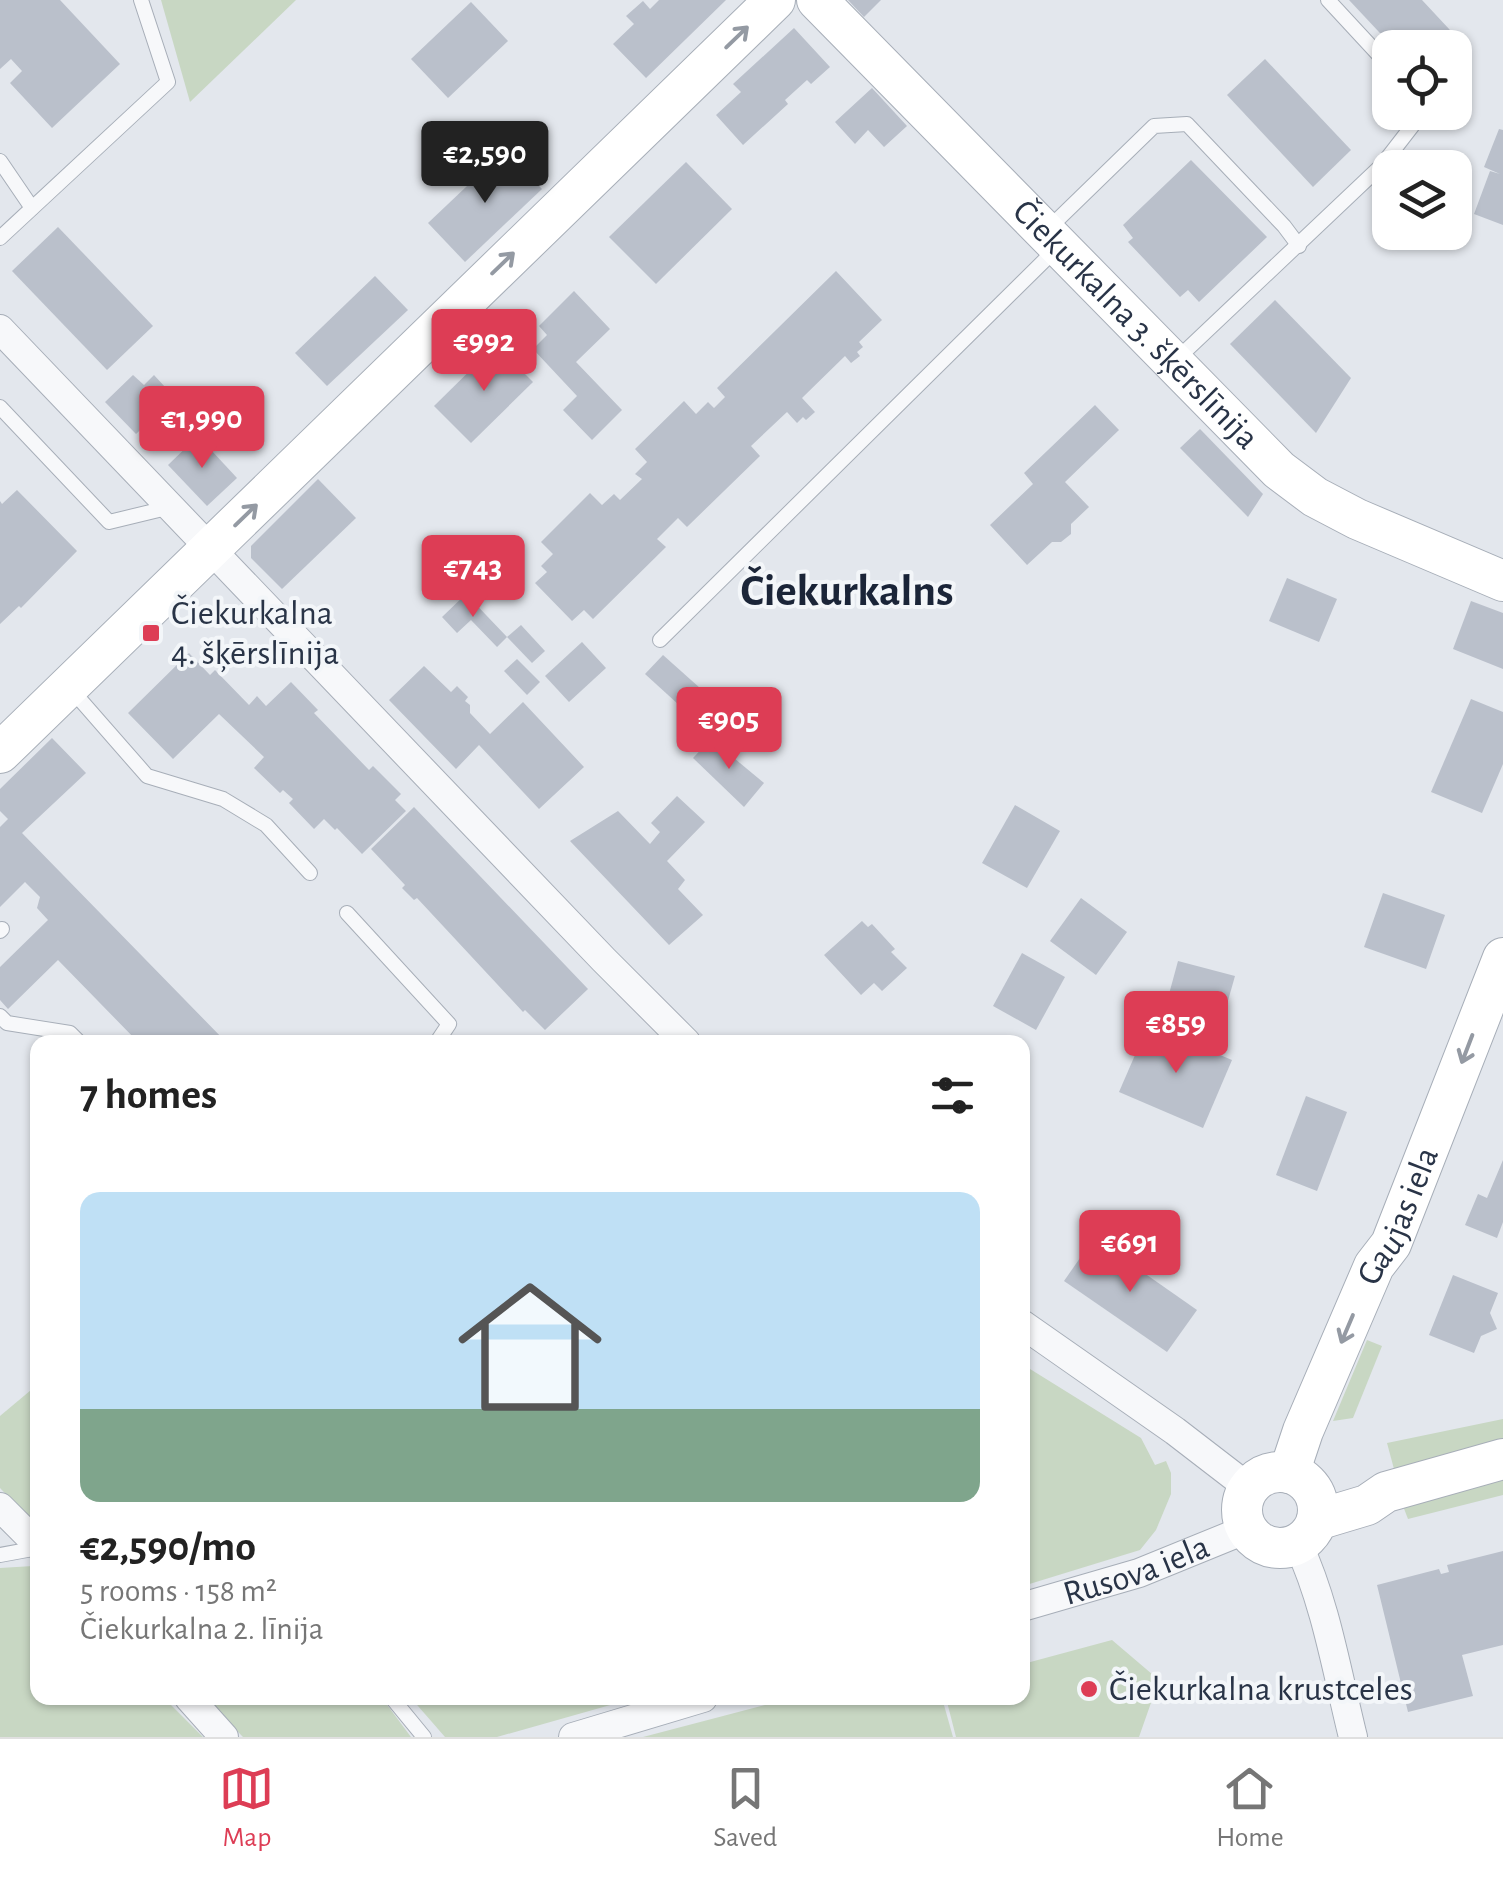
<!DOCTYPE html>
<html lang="en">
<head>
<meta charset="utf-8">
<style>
	:root { --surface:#fff; --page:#f2f2f2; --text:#222; --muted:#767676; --line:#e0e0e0; --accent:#dd3d55 }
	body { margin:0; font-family:"Alegreya Sans",sans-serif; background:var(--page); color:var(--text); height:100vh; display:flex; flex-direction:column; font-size:38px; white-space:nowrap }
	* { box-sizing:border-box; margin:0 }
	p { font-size:32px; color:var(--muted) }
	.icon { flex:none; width:55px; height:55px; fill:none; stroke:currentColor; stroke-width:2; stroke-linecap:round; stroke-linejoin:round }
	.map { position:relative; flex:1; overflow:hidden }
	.drawer { position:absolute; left:30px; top:1035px; width:1000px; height:670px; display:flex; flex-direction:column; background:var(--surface); border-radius:20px; box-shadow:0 2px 8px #0004 }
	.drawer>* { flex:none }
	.fabs { position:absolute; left:1372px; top:30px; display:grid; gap:20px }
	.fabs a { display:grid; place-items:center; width:100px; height:100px; border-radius:20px; background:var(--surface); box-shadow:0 2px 8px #0004; font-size:50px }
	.price { position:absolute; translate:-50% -85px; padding:0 22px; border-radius:10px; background:var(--accent); color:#fff; font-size:32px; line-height:65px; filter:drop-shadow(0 2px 5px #0008) }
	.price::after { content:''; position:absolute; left:50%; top:60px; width:30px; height:22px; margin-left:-15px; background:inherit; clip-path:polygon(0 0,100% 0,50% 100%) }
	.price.active { background:#222; color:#fff }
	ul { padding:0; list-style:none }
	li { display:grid; align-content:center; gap:20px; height:530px; padding:0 50px }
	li+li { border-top:2px solid var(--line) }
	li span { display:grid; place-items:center; height:310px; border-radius:20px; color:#555 }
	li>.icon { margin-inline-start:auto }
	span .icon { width:180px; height:180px; fill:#fffc; stroke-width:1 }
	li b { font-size:42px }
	h2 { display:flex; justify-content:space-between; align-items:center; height:120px; padding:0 50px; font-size:42px }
	.menu { display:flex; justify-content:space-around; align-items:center; height:140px; border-top:2px solid var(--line); background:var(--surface); font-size:28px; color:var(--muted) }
	.menu a { display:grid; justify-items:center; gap:5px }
	.menu .active { color:var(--accent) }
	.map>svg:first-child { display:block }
</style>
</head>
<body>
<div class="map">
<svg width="1503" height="1737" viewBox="0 0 1503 1737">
	<rect width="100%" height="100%" fill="#e3e7ed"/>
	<g fill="#c8d7c3">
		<path d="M161 0H296L190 102Z"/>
		<path d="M1367 1340 1382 1346 1353 1418 1333 1421Z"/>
		<path d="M1022 1364 1141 1438 1155 1465 1166 1461 1171 1473V1494L1156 1530 1140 1550 1023 1586Z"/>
		<path d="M37 1385V1527L0 1488V1416Z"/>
		<path d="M1503 1419V1440L1394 1469 1387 1443Z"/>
		<path d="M1503 1479V1495L1408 1519 1403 1506Z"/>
		<path d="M33 1566 38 1570V1698H164L203 1737H0V1568Z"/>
		<path d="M1112 1640 1159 1680 1139 1737H956L946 1698H1022L1023 1664Z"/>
		<path d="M205 1698H382L411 1737H243Z"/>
		<path d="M411 1698H635L497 1737H445Z"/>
		<path d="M792 1698H942L953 1737H643Z"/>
	</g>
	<g fill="#bac0cb">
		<path d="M0 0H60L120 64 52 128 10 83 22 71 11 59 0 69Z"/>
		<path d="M659 0H726L646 78 613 44 634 24 626 16 643 1 650 9Z"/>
		<path d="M848 0H881L864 17Z"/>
		<path d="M1349 0H1422L1463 44 1455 52V48H1394Z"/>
		<path d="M471 2 508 41 448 98 411 59Z"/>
		<path d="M794 28 830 67 811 84 807 80 785 100 788 104 743 145 716 115 741 92 733 84Z"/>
		<path d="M1265 59 1351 150 1313 187 1227 95Z"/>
		<path d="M872 88 907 126 884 147 868 130 855 144 835 122Z"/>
		<path d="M1499 129 1503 130V225L1474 214 1490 171 1500 174 1484 167Z"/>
		<path d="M505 150 542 189 465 262 428 223Z"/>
		<path d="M1191 160 1267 237 1199 302 1188 290 1180 297 1128 242 1133 238 1123 225Z"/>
		<path d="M686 162 732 209 656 284 609 237Z"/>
		<path d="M58 227 153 326 107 370 12 271Z"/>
		<path d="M836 271 882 320 859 342 863 347 857 352 860 356 851 363 845 356 802 398 815 412 806 420 803 417 797 423 787 412 751 446 760 456 687 527 678 518 657 539 666 547 593 619 584 610 572 621 535 583 547 572 541 566 553 554 541 542 590 493 602 505 614 494 620 500 642 479 635 474 647 462 635 449 684 401 696 414 708 402 714 408 725 397 717 388Z"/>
		<path d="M375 276 408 310 327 386 295 353Z"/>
		<path d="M574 291 610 329 576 362 622 410 592 440 563 410 577 396 533 349 547 335 539 326Z"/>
		<path d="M1275 300 1351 378 1316 433 1230 344Z"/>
		<path d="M496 345 533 382 471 443 434 406Z"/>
		<path d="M133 375 144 385 154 375 165 387 154 397 164 407 136 434 105 402Z"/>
		<path d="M1095 405 1119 430 1065 482 1089 507 1071 524V534L1061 542H1052L1027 565 990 525 1033 484 1024 473Z"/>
		<path d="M1200 429 1263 494 1248 517 1180 448Z"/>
		<path d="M198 436 237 478 207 506 168 465Z"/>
		<path d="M318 479 356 518 282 589 251 558V546Z"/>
		<path d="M17 490 77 551 21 608 19 606 0 624V501L2 504Z"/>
		<path d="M1287 578 1337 599 1319 642 1269 621Z"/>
		<path d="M466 594 507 637 497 647 471 620 457 633 442 617Z"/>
		<path d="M1471 601 1503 613V669L1453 649Z"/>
		<path d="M521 625 545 651 532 663 507 637Z"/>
		<path d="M582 642 606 668 569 702 545 676Z"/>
		<path d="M189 653 210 675 215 670 249 705 257 696 266 706 291 682 318 710 314 713 369 770 373 766 401 794 395 800 406 811 362 854 337 828 335 830 324 819 314 829 289 803 293 799 283 790 280 793 254 768 264 757 219 714 173 759 128 713Z"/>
		<path d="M663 655 719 705 701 725 645 674Z"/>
		<path d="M517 659 540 682 527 695 504 671Z"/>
		<path d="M424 666 451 692 457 686 468 697 465 701 470 705V713L490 734 523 702 584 767 539 809 479 745 456 769 389 700Z"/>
		<path d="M1471 699 1503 712V764L1482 813 1431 792Z"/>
		<path d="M52 738 86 773 22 833 226 1042H138L58 960 8 1009 0 1000V967L48 920 37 908 40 897 25 882 0 907V827L8 819 0 811V789Z"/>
		<path d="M711 739 764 783 744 807 693 758Z"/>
		<path d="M677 796 705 822 667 861 685 880 678 889 703 915 669 945 570 841 618 811 650 844 660 832 651 823Z"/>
		<path d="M1015 805 1060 831 1027 888 982 863Z"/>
		<path d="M414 807 588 989 545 1030 525 1010 523 1012 417 898 414 900 402 888 405 885 371 849Z"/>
		<path d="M1383 893 1445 915 1426 969 1364 947Z"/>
		<path d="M1081 898 1127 932 1096 975 1050 941Z"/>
		<path d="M862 921 868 927 872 924 895 949 891 952 907 968 882 991 874 983 861 995 824 955Z"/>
		<path d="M1022 953 1065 977 1036 1030 993 1006Z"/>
		<path d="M1178 961 1235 976 1218 1036 1162 1020Z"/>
		<path d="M1148 1025 1232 1060 1203 1128 1119 1092Z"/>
		<path d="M1306 1096 1347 1112 1317 1191 1276 1175Z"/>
		<path d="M1503 1160V1222L1497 1238 1465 1225 1478 1194 1487 1198Z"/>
		<path d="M1094 1238 1197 1310 1167 1352 1064 1281Z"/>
		<path d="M1453 1275 1498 1293 1490 1313 1497 1329 1481 1336 1474 1353 1429 1335Z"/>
		<path d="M1503 1551V1645L1462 1655 1473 1696 1408 1712 1377 1585 1439 1569 1441 1574 1449 1572 1447 1565Z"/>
	</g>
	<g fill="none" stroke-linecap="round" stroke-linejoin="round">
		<defs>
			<g id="lane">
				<path d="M1328 0 1390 67"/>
				<path d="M0 161 32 208"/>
				<path d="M1046 231 1154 126 1187 124 1284 226 1299 246"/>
				<path d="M0 238 168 82 141 0"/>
				<path d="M1177 359 1382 165 1423 112"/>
				<path d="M0 407 109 522 171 507"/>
				<path d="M660 640 1056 249"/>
				<path d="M70 688 147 776 223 799 266 825 310 873"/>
				<path d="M347 913 449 1024 437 1042"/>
				<path d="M0 931 2 929"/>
				<path d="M0 1016 7 1023 70 1033 79 1042"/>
				<path d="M0 1555 38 1548"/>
				<path d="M392 1698 424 1737"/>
			</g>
			<g id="street">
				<path d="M0 329 604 960 686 1042"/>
				<path d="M1022 1324 1175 1431 1249 1488"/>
				<path d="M0 1507 38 1545"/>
				<path d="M1298 1544C1326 1604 1337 1673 1353 1737"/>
				<path id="s1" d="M1022 1607 1139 1573 1247 1529"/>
				<path d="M189 1698 224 1737"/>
				<path d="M573 1737 703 1698"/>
			</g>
			<g id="secondary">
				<path id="s2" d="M817 0 1279 470 1315 497 1357 519 1503 581"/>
				<path d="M0 753 775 0"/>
				<circle cx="1280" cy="1510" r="38"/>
				<path id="s3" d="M1289 1473 1303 1431 1374 1266 1391 1244 1503 958"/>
				<path d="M1317 1520 1367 1505 1386 1492 1503 1459"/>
			</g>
		</defs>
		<use href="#lane" stroke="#a7aeb8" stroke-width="16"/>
		<use href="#street" stroke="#a7aeb8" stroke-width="30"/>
		<use href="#secondary" stroke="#a7aeb8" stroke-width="42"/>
		<use href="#lane" stroke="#f7f8fa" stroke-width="14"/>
		<use href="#street" stroke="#f7f8fa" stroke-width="28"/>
		<use href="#secondary" stroke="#fff" stroke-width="40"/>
	</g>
	<defs><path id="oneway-shaft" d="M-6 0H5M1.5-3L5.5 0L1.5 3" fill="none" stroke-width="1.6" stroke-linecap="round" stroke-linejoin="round" transform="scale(2.5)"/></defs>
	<g stroke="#949aa3">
		<use href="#oneway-shaft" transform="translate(737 37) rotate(-44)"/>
		<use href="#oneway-shaft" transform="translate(503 263) rotate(-44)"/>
		<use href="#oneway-shaft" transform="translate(246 515) rotate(-44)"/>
		<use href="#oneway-shaft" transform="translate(1467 1049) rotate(111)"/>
		<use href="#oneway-shaft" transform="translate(1347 1329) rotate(113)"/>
	</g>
	<g fill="#dd3d55" stroke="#f3f6f9" stroke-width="4">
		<rect x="141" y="623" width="20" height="20" rx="5"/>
		<circle cx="1089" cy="1689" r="10"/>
	</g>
	<g text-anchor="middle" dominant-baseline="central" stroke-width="8" stroke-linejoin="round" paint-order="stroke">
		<g font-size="35" fill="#293447" stroke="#f3f6f9">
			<text stroke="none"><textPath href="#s2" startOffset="455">Čiekurkalna 3. šķērslīnija</textPath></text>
			<text stroke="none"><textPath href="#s3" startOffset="280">Gaujas iela</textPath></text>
			<text stroke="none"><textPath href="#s1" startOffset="120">Rusova iela</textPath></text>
		</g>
		<g font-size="35" fill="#293447" stroke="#f3f6f9" text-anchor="start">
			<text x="171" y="613">Čiekurkalna<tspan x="171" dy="40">4. šķērslīnija</tspan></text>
			<text x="1109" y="1689">Čiekurkalna krustceles</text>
		</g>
		<g font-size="45" font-weight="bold" fill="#1b2538" stroke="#f3f6f9">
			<text x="847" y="591">Čiekurkalns</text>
		</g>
	</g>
</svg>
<div class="fabs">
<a><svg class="icon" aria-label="locate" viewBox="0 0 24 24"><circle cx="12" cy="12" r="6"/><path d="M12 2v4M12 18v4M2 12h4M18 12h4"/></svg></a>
<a><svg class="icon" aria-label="layers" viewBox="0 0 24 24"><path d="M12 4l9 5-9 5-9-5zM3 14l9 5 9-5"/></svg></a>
</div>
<b class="price active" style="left:485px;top:206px">€2,590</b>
<b class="price" style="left:484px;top:394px">€992</b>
<b class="price" style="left:202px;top:471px">€1,990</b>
<b class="price" style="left:473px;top:620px">€743</b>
<b class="price" style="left:729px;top:772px">€905</b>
<b class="price" style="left:1176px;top:1076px">€859</b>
<b class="price" style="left:1130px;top:1295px">€691</b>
<section class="drawer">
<h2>7 homes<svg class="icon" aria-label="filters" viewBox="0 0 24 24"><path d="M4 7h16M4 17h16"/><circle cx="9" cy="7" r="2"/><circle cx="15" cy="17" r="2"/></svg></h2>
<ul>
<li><span style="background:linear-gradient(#bfe0f5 70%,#7fa58c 0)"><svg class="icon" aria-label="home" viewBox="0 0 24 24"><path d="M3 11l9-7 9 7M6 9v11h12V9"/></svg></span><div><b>€2,590/mo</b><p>5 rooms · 158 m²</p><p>Čiekurkalna 2. līnija</p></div></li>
</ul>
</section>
</div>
<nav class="menu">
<a class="active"><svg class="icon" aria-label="map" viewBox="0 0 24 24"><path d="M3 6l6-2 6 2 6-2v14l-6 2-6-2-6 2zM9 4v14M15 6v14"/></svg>Map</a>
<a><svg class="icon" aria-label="saved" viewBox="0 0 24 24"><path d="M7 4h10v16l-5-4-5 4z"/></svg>Saved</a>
<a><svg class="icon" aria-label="home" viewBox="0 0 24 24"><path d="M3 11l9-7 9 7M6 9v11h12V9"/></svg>Home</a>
</nav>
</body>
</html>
